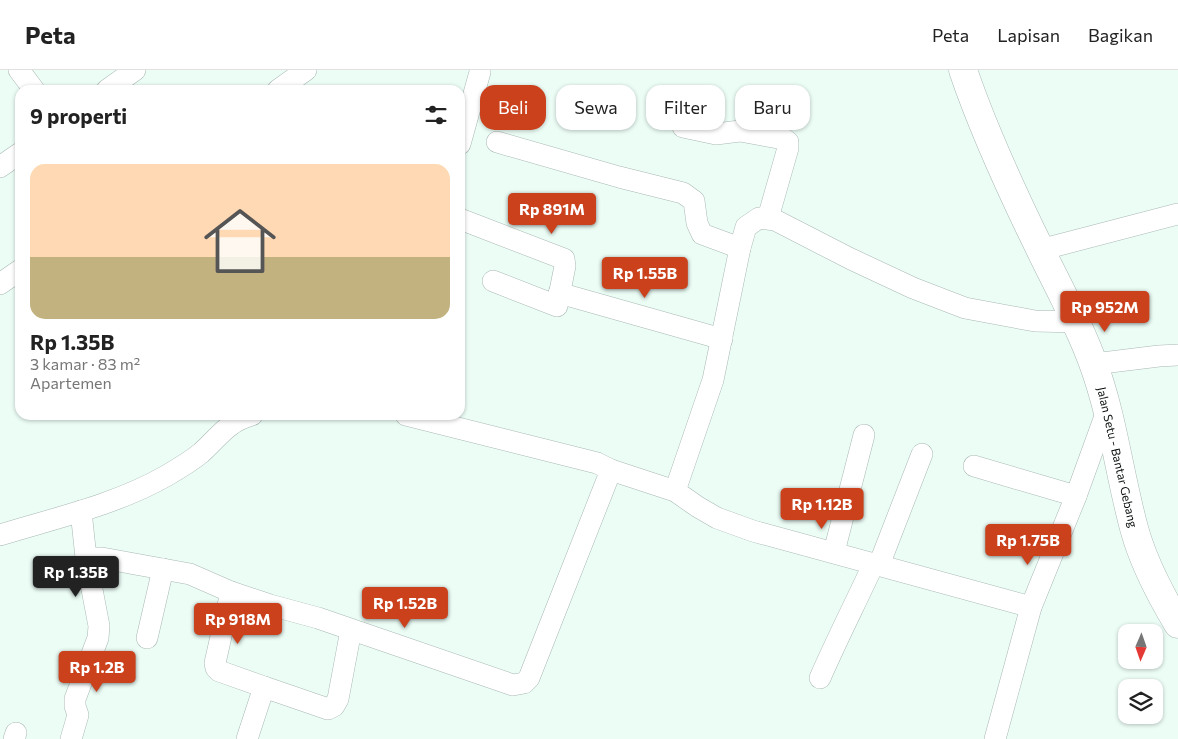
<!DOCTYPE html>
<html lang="id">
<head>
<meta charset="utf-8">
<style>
	:root { --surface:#fff; --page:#f6f6f6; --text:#222; --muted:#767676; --line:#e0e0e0; --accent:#ca411c }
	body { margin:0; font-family:Commissioner,sans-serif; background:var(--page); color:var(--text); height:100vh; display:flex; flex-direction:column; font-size:19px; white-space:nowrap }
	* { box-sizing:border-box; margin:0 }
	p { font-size:16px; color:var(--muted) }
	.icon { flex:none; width:28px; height:28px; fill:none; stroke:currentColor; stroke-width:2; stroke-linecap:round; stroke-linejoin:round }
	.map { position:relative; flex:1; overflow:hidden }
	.details { position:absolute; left:15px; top:15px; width:450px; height:335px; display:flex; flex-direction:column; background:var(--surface); border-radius:15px; box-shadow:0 1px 4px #0004 }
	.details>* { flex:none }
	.top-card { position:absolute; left:480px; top:15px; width:475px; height:45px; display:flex; gap:10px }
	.needle { width:32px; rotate:182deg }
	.tools { position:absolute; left:1118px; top:554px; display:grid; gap:10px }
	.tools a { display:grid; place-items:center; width:45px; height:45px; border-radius:10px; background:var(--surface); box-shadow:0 1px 4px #0004; font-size:25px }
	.price { position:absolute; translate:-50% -42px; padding:0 11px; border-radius:5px; background:var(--accent); color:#fff; font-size:16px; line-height:32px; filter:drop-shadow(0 1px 2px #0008) }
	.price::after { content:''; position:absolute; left:50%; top:30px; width:15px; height:11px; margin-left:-8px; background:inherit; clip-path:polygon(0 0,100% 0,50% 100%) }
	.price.current { background:#222; color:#fff }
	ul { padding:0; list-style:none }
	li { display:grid; align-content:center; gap:10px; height:265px; padding:0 15px }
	li span { display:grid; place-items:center; height:155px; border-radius:15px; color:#555 }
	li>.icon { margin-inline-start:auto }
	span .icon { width:90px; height:90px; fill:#fffc; stroke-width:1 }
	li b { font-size:21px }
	h2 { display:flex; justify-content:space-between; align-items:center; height:60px; padding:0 15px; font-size:21px }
	.pill { padding:0 18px; border-radius:15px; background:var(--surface); box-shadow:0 1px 4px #0004; font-size:18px; line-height:45px }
	.pill.current { background:var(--accent); color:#fff }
	header { display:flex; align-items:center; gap:30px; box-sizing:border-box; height:70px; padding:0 25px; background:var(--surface); border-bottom:1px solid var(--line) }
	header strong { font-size:24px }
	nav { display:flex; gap:28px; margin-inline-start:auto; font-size:18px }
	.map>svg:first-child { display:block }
</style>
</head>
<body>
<header>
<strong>Peta</strong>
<nav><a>Peta</a><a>Lapisan</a><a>Bagikan</a></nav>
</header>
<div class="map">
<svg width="1178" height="669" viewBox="0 0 1178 669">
	<rect width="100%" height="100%" fill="#ecfdf6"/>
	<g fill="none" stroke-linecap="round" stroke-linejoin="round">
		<defs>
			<g id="minor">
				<path d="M19 0 34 20"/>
				<path d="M107 20 135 0"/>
				<path d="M278 20 306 0"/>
				<path d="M683 57 716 64 740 61 784 69 788 72V78L768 148"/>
				<path d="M497 72 619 107 683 123 694 131 697 153 702 164 740 178"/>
				<path d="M460 74 480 2"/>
				<path d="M0 97 20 83"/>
				<path d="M460 149 564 189 565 196 557 236 493 211"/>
				<path d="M1040 180 1178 144"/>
				<path d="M0 214 20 200"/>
				<path d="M559 223 722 269"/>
				<path d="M1094 294 1159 286 1178 285"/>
				<path d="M406 345 597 393 611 400 675 421 698 437 717 448 753 461 1031 537"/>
				<path d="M974 396 1076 426"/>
				<path d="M675 421 713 310 740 178 746 157 759 148 775 150 851 189 913 218 965 238 1035 251 1077 252"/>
				<path d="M0 465C55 448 115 435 166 406 178 399 190 392 201 383 219 367 227 352 252 345"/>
				<path d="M834 482 864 365"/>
				<path d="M86 488H102L190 504 231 522 270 535 318 548 513 615 524 613 529 608 611 400"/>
				<path d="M879 495 922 384"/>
				<path d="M231 522 215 593 216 598 219 601 264 617"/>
				<path d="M147 568 163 499"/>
				<path d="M820 608C837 569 856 532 874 493"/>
				<path d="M14 669 16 663"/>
				<path d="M71 669 78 645 75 636V629L98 568 99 556 86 488 81 441"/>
				<path d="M247 669 264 617 328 639 334 636 338 629 351 560"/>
				<path d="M995 669 1031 537 1076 426 1108 338"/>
			</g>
			<path id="major" d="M963 0C984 62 1012 122 1041 181 1059 218 1079 254 1093 293 1113 347 1119 403 1134 458 1143 492 1160 524 1178 554"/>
		</defs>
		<use href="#minor" stroke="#a9b8b3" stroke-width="22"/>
		<use href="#major" stroke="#a9b8b3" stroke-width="29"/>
		<use href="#minor" stroke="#fff" stroke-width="21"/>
		<use href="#major" stroke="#fff" stroke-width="28"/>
	</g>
	<g text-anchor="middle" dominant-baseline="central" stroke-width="5" stroke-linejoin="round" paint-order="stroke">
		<g font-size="12" fill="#0d1210" stroke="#fff">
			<text transform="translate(1118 387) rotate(77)">Jalan Setu - Bantar Gebang</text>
		</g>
	</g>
</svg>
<div class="tools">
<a><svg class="needle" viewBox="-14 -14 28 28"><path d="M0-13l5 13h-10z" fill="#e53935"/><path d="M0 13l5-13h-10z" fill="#767676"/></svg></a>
<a><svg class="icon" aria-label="layers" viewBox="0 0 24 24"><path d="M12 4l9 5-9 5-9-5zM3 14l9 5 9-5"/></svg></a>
</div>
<b class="price" style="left:552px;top:165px">Rp 891M</b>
<b class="price" style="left:645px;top:229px">Rp 1.55B</b>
<b class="price" style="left:1105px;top:263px">Rp 952M</b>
<b class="price" style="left:822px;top:460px">Rp 1.12B</b>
<b class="price" style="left:1028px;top:496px">Rp 1.75B</b>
<b class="price current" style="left:76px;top:528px">Rp 1.35B</b>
<b class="price" style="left:405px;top:559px">Rp 1.52B</b>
<b class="price" style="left:238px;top:575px">Rp 918M</b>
<b class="price" style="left:97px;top:623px">Rp 1.2B</b>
<div class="top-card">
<a class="pill current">Beli</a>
<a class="pill">Sewa</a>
<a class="pill">Filter</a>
<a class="pill">Baru</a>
</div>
<section class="details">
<h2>9 properti<svg class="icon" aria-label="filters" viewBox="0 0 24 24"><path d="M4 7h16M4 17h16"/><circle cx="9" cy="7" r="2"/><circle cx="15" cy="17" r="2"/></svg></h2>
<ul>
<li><span style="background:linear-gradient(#ffd9b3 60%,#c2b280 0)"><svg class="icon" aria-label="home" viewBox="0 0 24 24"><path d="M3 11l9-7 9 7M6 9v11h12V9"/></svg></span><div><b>Rp 1.35B</b><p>3 kamar · 83 m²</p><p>Apartemen</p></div></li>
</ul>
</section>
</div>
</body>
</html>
